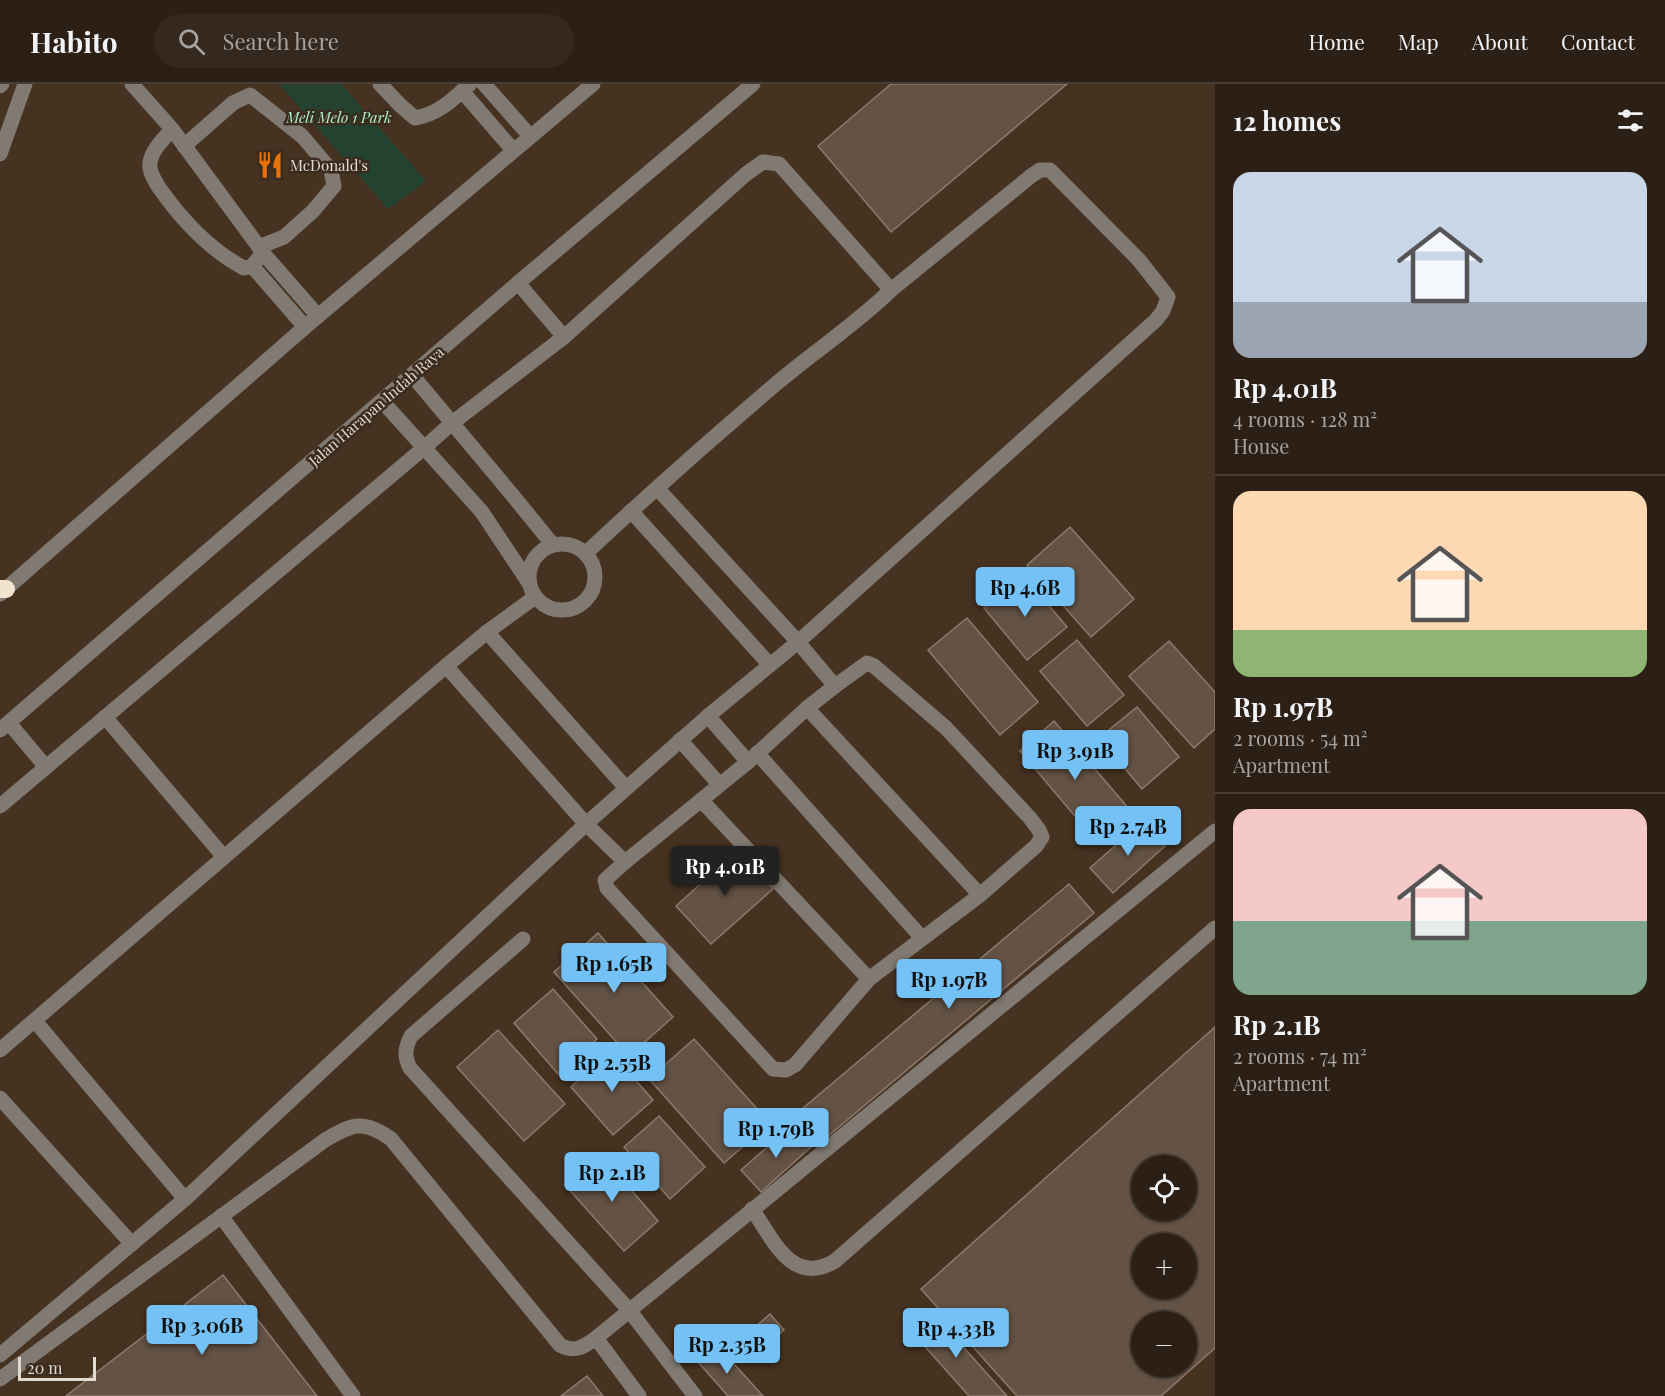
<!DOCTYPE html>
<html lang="en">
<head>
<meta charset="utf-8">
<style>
	:root { --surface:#2c2016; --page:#34281f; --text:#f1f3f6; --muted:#a6a3a1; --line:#483e35; --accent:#73c1f5 }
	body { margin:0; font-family:"Playfair Display",serif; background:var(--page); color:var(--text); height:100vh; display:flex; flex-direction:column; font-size:22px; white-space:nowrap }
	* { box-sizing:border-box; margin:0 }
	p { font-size:20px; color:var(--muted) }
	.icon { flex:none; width:33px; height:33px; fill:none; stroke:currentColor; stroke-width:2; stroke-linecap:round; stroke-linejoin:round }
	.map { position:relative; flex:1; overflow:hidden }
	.panel { display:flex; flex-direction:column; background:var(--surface); width:450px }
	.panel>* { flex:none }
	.tools { position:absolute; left:1131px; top:1071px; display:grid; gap:12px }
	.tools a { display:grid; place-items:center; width:66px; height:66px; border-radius:50%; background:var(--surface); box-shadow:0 2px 4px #0004,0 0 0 2px var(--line); font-size:30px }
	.scale { position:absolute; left:18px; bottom:15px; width:78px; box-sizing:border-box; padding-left:6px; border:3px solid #e2d9d0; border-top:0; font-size:16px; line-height:21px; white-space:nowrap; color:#e2d9d0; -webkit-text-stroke:4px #3a2b1e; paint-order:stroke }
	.price { position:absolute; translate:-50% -51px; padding:0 14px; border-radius:6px; background:var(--accent); color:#111; font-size:20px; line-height:39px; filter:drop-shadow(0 2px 3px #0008) }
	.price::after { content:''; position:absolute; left:50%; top:36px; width:18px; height:14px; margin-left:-9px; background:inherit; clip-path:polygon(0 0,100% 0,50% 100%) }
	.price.active { background:#222; color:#fff }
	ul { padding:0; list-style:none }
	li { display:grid; align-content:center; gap:12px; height:318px; padding:0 18px }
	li+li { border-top:2px solid var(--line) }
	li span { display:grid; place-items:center; height:186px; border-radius:18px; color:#555 }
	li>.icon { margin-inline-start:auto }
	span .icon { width:108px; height:108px; fill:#fffc; stroke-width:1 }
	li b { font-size:26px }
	h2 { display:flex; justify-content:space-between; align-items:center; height:72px; padding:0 18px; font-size:26px }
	header { display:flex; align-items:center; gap:36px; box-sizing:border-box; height:84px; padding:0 30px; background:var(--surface); border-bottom:2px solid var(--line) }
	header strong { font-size:28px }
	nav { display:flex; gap:33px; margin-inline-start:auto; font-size:21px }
	.search { width:420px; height:54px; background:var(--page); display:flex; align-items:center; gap:15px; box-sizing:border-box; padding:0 21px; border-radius:33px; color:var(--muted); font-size:22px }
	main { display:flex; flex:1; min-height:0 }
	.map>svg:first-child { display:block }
</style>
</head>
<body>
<header>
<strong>Habito</strong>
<div class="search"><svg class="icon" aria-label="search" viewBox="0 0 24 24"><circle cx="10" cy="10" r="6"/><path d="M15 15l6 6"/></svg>Search here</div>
<nav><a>Home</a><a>Map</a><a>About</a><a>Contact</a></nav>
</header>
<main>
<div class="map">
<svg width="1215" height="1312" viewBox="0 0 1215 1312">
	<rect width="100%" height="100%" fill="#3a2b1e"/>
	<path fill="#463220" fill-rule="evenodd" d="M0 0H1215V1312H0ZM1142 1082H1186V1126H1142ZM1142 1160H1186V1204H1142ZM1142 1238H1186V1282H1142Z"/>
	<path fill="#234330" d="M279 0H341L426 97 388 125Z"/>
	<g fill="#645345" stroke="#8c7b6c" stroke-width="1.5" fill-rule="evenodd">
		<path d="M891 0H1067L891 148 818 62Z"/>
		<path d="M1070 443 1134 515 1091 553 1027 481Z"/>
		<path d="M1023 491 1067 543 1027 576 984 524Z"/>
		<path d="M967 534 1038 618 1000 651 928 566Z"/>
		<path d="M1077 556 1124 611 1087 642 1040 587Z"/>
		<path d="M1169 557 1215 608V645L1194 664 1129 592Z"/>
		<path d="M1137 623 1179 673 1142 705 1099 654Z"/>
		<path d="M1054 637 1130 726 1095 756 1020 667Z"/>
		<path d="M1143 737 1165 762 1113 809 1090 784Z"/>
		<path d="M738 766 773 805 711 860 676 822Z"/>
		<path d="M1069 800 1094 829 827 1053 803 1024Z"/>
		<path d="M598 849 673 933 629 972 554 888Z"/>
		<path d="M553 905 597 955 558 990 514 939Z"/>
		<path d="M1215 943V1264L1161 1312H1017L921 1205ZM1142 1082H1186V1126H1142ZM1142 1160H1186V1204H1142ZM1142 1238H1186V1282H1142Z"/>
		<path d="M498 946 565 1020 524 1057 457 983Z"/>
		<path d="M694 955 770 1039 724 1079 649 995Z"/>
		<path d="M610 967 653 1016 613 1051 571 1003Z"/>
		<path d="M659 1032 705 1083 670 1115 624 1063Z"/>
		<path d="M791 1042 811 1063 761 1108 741 1086Z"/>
		<path d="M600 1070 658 1137 624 1167 565 1101Z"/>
		<path d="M223 1191 317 1312H66Z"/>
		<path d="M933 1229 1007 1312H969L912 1248Z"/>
		<path d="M770 1230 784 1246 758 1268 744 1253Z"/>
		<path d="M717 1261 763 1312H728L698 1278Z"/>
		<path d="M587 1292 603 1312H561Z"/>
	</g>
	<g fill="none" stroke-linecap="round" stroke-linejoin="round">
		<g stroke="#807a72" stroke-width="15">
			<path d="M132 0 172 45 259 163 263 169 252 182 244 184C210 166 182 136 160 105 156 98 151 92 150 84 148 69 163 56 172 45"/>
			<path d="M380 0 401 22 415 34C439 30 453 15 470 0"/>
			<path d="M484 0 530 52"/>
			<path d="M0 2 2 0"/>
			<path d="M462 7 513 66"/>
			<path d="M184 62 233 19 250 11 302 52 331 86 334 102 313 127 284 153 259 163"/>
			<path d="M0 70 25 0"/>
			<path d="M263 169 318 232"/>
			<path d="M252 182 305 243"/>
			<path d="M518 199 564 253"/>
			<path d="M412 291 514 413 553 461"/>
			<path d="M382 317 482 428 529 499"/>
			<path d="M631 427 769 580"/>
			<circle cx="562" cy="493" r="33"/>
			<path d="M0 510 305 243 593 0"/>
			<path d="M487 548 626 704"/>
			<path d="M446 582 586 740 625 778 748 678 807 624 835 602 798 558 657 404"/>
			<path d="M807 624 980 811"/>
			<path d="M708 632 748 678"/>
			<path d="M105 633 224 773"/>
			<path d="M9 639 46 683"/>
			<path d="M0 646 518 199 753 0"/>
			<path d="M680 656 719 700"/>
			<path d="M757 669 922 854"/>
			<path d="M701 716 869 895"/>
			<path d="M0 722 425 363 452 339 564 253 746 90 763 78 779 80 891 206C856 240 815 267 777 299 712 354 648 411 586 469"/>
			<path d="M625 778 605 796 607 804 773 985 786 986 795 981 869 895 980 811 1036 762 1042 753 1039 746 1030 734 946 644 874 582 867 579 835 602"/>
			<path d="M523 855 411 952C405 964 404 972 410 984L629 1226 695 1312"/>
			<path d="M35 937 185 1115"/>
			<path d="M0 966 446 582 487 548 535 513"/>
			<path d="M0 1014 132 1160"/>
			<path d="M752 1125C773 1155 792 1203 835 1177L1215 844"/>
			<path d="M221 1132 353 1312"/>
			<path d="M596 1254 639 1312"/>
			<path d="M0 1271 185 1115 586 740 708 632 798 558 1156 236 1163 227 1168 213 1139 176 1050 86H1040L1031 92 891 206"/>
			<path d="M0 1295 325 1056C352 1040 364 1035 391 1055L560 1261C574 1269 584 1263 596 1254L1215 747"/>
		</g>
		<path stroke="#f2e3cf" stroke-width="18" d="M0 505H6"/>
	</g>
	<defs>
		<symbol id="restaurant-bare" viewBox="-9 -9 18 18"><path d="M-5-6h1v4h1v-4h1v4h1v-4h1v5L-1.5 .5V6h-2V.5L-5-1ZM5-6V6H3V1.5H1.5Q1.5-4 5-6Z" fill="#e8710a" stroke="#3a2b1e" stroke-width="2.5" paint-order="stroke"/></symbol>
	</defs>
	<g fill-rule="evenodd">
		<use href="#restaurant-bare" x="251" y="62" width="38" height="38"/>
	</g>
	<g text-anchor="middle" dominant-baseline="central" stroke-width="5" stroke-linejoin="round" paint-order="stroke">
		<g font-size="15" font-style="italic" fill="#adf1c7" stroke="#3a2b1e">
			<text x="339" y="33">Meli Melo 1 Park</text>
		</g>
		<g font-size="15" fill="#e2d9d0" stroke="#3a2b1e" text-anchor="start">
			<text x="290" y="81">McDonald's</text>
		</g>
		<g font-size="15" fill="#e2d9d0" stroke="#3a2b1e">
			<text transform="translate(376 322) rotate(-41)">Jalan Harapan Indah Raya</text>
		</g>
	</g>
</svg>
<div class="tools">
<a><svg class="icon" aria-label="locate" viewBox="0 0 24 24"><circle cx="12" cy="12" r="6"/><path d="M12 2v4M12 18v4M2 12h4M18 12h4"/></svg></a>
<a>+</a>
<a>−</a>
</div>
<div class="scale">20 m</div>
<b class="price" style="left:1025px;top:534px">Rp 4.6B</b>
<b class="price" style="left:1075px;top:697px">Rp 3.91B</b>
<b class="price" style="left:1128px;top:773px">Rp 2.74B</b>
<b class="price active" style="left:725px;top:813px">Rp 4.01B</b>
<b class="price" style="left:614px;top:910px">Rp 1.65B</b>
<b class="price" style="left:949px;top:926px">Rp 1.97B</b>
<b class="price" style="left:612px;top:1009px">Rp 2.55B</b>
<b class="price" style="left:776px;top:1075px">Rp 1.79B</b>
<b class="price" style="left:612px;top:1119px">Rp 2.1B</b>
<b class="price" style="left:202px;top:1272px">Rp 3.06B</b>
<b class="price" style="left:956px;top:1275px">Rp 4.33B</b>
<b class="price" style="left:727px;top:1291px">Rp 2.35B</b>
</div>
<section class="panel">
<h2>12 homes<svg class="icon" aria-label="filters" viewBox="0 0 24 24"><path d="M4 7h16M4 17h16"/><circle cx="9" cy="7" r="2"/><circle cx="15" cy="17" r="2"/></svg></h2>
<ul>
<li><span style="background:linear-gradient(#c9d6e8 70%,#9aa5b1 0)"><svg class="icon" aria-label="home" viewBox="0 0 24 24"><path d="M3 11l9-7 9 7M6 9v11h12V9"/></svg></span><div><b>Rp 4.01B</b><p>4 rooms · 128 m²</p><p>House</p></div></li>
<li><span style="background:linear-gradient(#ffd9b3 75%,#8fb573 0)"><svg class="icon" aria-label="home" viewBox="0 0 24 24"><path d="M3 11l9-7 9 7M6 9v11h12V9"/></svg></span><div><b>Rp 1.97B</b><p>2 rooms · 54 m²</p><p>Apartment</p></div></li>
<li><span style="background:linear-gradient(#f6c9c9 60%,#7fa58c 0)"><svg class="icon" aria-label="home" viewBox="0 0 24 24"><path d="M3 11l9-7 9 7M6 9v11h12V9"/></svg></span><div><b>Rp 2.1B</b><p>2 rooms · 74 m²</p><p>Apartment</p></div></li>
</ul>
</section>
</main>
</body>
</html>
